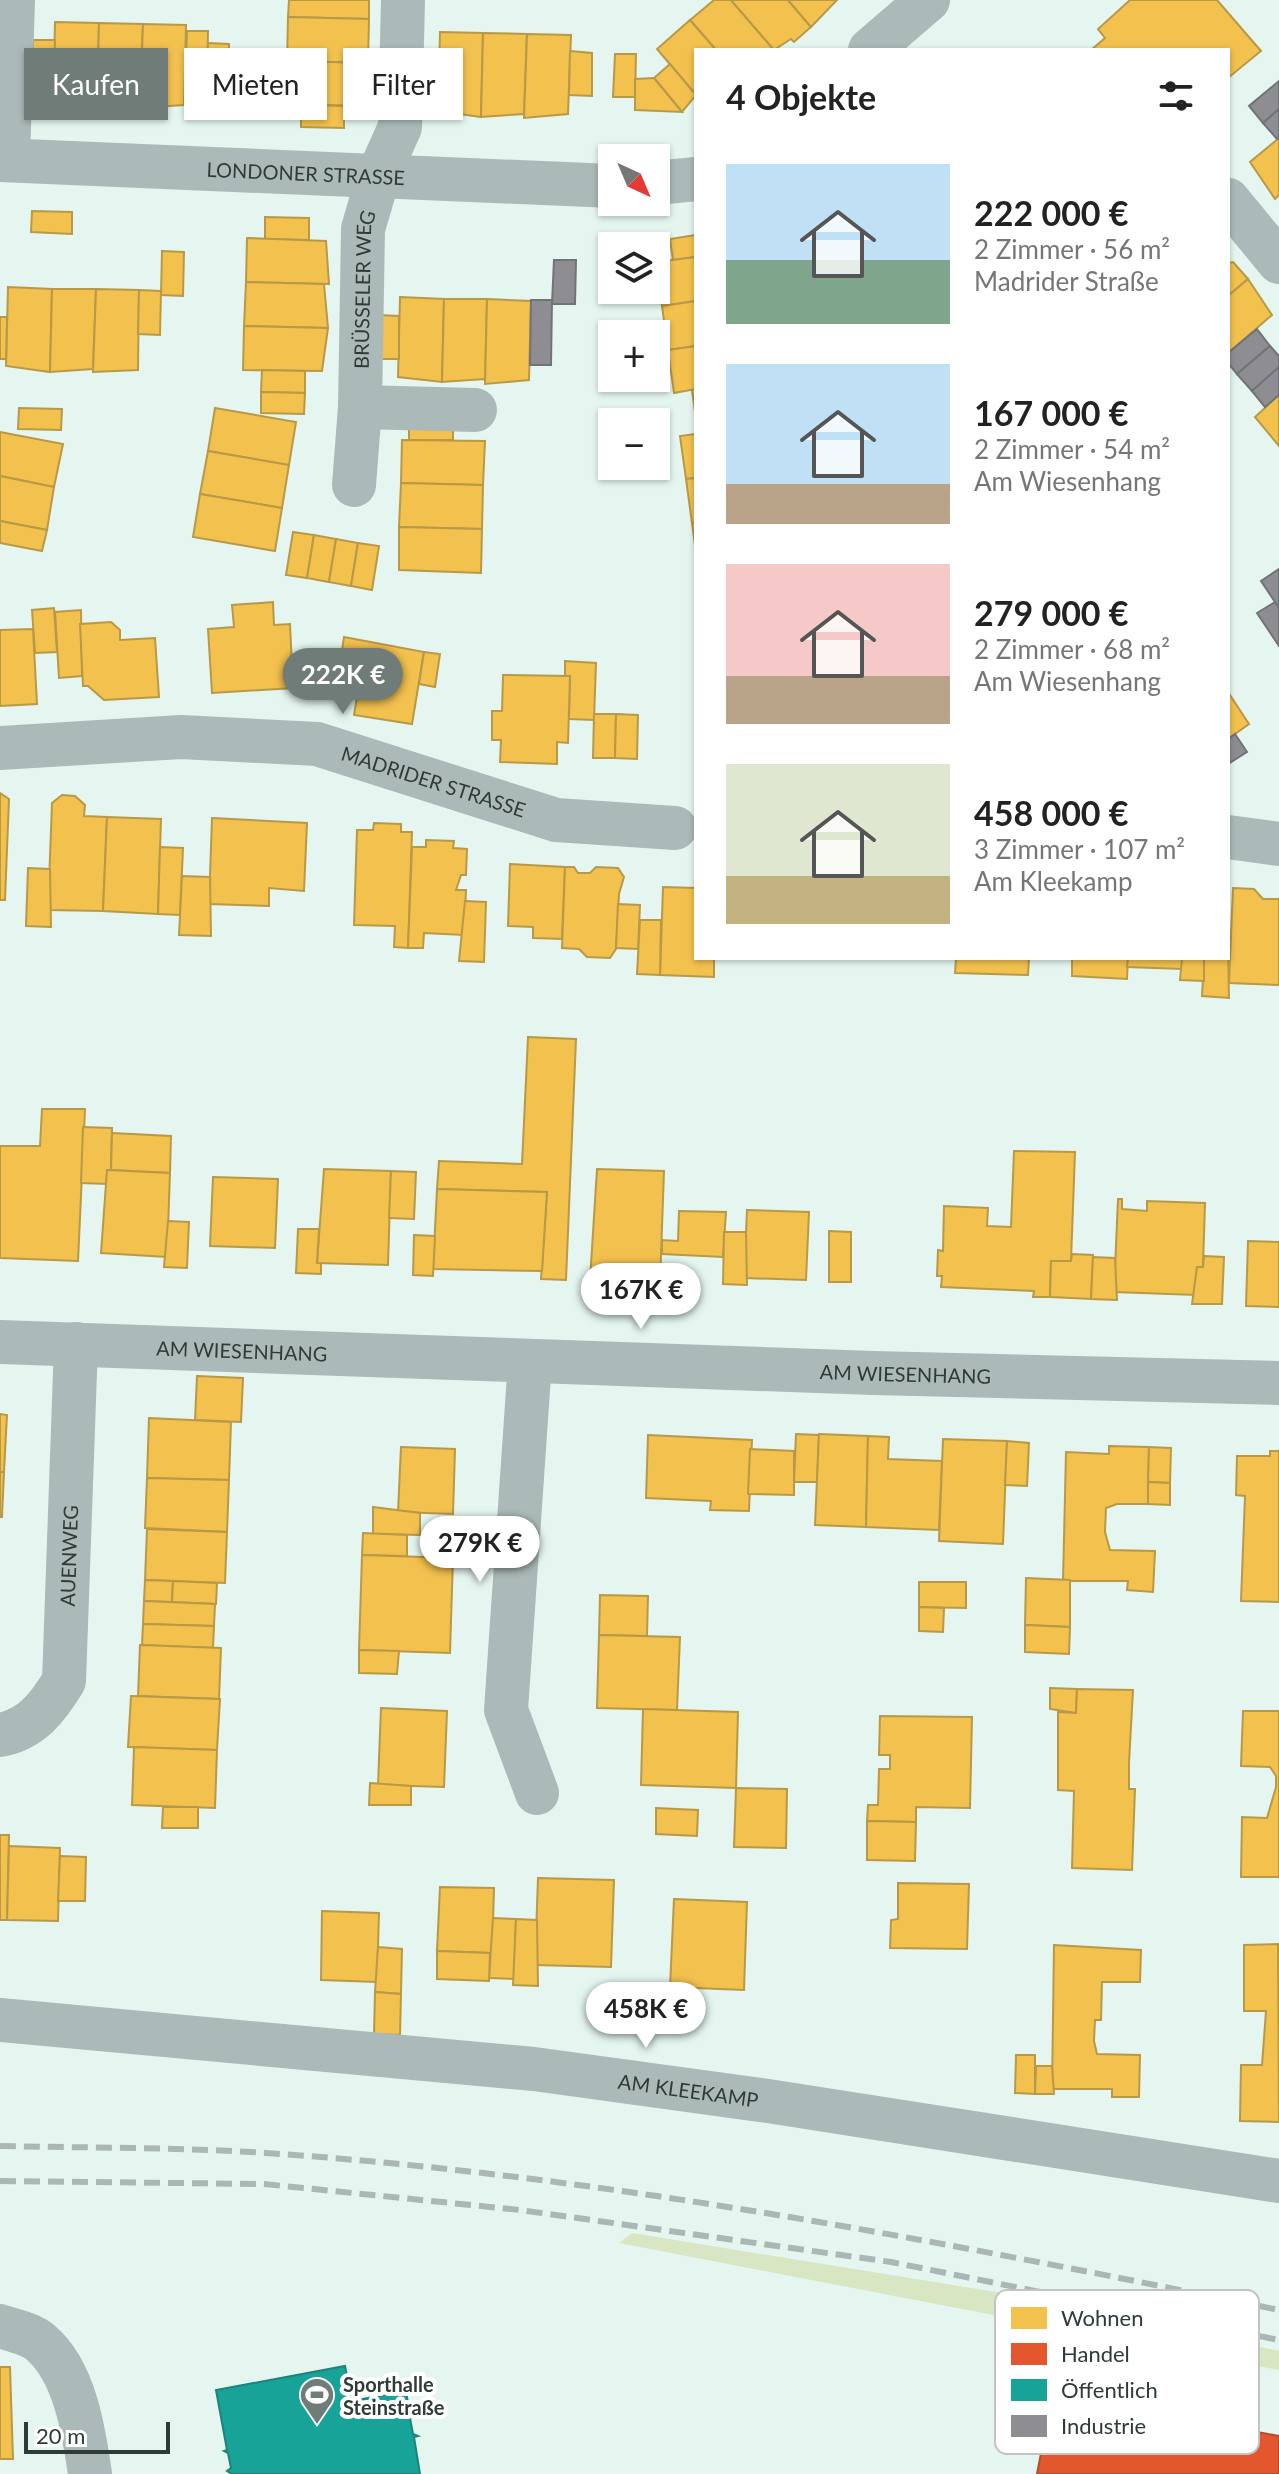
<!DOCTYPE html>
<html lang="de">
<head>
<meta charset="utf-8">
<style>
	:root { --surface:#fff; --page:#f2f2f2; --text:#222; --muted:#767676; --accent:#6f7c77 }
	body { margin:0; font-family:Lato,sans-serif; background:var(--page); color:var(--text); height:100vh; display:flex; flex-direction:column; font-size:30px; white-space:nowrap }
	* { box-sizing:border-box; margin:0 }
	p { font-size:26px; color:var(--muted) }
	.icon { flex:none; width:44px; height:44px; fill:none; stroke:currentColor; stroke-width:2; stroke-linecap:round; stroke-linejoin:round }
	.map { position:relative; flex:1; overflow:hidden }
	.side { position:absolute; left:694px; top:48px; width:536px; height:912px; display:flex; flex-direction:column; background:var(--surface); border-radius:0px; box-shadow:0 2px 6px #0004 }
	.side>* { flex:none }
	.guide { position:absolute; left:24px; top:48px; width:550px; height:72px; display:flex; gap:16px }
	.needle { width:52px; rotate:136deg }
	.buttons { position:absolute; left:598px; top:144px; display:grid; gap:16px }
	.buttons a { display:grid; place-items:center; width:72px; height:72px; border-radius:0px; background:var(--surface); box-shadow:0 2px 6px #0004; font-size:40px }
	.scale { position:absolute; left:24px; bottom:20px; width:146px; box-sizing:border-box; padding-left:8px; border:4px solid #2f3b36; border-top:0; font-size:22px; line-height:28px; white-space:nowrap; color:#2f3b36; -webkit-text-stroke:6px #fff; paint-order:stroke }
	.price { position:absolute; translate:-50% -68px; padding:0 18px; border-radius:28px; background:#fff; color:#222; font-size:26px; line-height:52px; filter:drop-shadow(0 2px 4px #0008) }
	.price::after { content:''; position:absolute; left:50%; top:48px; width:24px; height:18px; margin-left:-12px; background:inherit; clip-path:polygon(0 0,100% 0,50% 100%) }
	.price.selected { background:var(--accent); color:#fff }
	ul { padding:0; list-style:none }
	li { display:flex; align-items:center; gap:24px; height:200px; padding:0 32px }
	li span { display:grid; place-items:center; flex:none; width:224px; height:160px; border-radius:0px; color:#555 }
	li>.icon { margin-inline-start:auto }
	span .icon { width:96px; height:96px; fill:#fffc; stroke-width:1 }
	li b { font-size:34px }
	h2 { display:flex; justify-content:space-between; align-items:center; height:96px; padding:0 32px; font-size:34px }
	.tag { padding:0 28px; border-radius:0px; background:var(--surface); box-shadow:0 2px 6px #0004; font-size:28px; line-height:72px }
	.tag.selected { background:var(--accent); color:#fff }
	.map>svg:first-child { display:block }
</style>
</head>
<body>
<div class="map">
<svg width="1279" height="2474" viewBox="0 0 1279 2474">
	<rect width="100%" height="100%" fill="#e5f6f0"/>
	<path fill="#d9e6c4" d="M632 2233 1076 2305 1279 2351V2370L619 2243Z"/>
	<g fill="#f2c14e" stroke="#b89947" stroke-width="2">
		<path d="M289 0H369V19L288 17Z"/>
		<path d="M714 0H731L774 50H716L690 20Z"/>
		<path d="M731 0H788L811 27 794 42 791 39 774 50Z"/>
		<path d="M788 0H837L811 27Z"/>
		<path d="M1130 0H1217L1261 51 1228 78V50H1091L1105 38 1098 29Z"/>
		<path d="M288 17 369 19 368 63 287 61Z"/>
		<path d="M690 20 716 50H696V95L657 49Z"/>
		<path d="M55 22 99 23 97 107 53 101Z"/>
		<path d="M99 23 143 24 140 108 97 102Z"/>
		<path d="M143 24 186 25 184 105 140 108Z"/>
		<path d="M187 31H208L207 90H185Z"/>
		<path d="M440 32 483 33 481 117 438 111Z"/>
		<path d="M483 33 527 34 524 114 481 117Z"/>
		<path d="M527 34 571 35 568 114 524 118Z"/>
		<path d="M33 40H55L53 84H32Z"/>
		<path d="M208 43 229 44V88L206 87Z"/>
		<path d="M417 49 439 50 438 93H416Z"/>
		<path d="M570 51 592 53V96L569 95Z"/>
		<path d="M615 54H636L635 97H613Z"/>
		<path d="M287 61 368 63 366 106 286 104Z"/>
		<path d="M670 64 696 95 682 112 654 78Z"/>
		<path d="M654 78 682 112 635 110V79Z"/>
		<path d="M301 105 344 106V128L301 127Z"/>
		<path d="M1279 138V195L1275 199 1250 162Z"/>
		<path d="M32 211 72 212V234L31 232Z"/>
		<path d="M265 217 309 218V240L265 239Z"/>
		<path d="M696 235V257L673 260 670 239Z"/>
		<path d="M247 238 326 241 329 284 246 282Z"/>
		<path d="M162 251 184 252 183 296 161 295Z"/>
		<path d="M696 257V301L662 306 656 262Z"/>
		<path d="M1233 262 1248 279 1228 296V263Z"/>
		<path d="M1248 279 1272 315 1228 353V296Z"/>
		<path d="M246 282 324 284 328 328 244 326Z"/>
		<path d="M8 287 52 289 50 372 6 366Z"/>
		<path d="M52 289H96L93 369 50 372Z"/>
		<path d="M96 289 139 290 138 370 93 372Z"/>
		<path d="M139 290 161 291 160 335 138 334Z"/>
		<path d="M400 297 444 299 442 382 398 377Z"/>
		<path d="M444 299H487L485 384V379L442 382Z"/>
		<path d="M487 299 531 301 529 380 485 384Z"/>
		<path d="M696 301V346L668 350 662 306Z"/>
		<path d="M378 315 399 316V359H377Z"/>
		<path d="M0 317H7L6 359H0Z"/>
		<path d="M244 326 328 328 322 371 243 370Z"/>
		<path d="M696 346V389L674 393 668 350Z"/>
		<path d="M262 370 305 371V393L261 392Z"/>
		<path d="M696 389V412H695L692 390Z"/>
		<path d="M261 392 305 393 304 414 261 413Z"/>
		<path d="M1279 395V446L1255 417Z"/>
		<path d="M19 408 62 409 61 430 18 429Z"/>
		<path d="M215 408 296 422 289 465 208 451Z"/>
		<path d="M409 418 453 419V440H409Z"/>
		<path d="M0 432 63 444 54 487 0 476Z"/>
		<path d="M696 434V478L686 479 680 436Z"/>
		<path d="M402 440 485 441 483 485 401 483Z"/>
		<path d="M208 451 289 465 282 508 200 494Z"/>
		<path d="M0 476 54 487 47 530 0 521Z"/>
		<path d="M696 478V522L692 523 686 479Z"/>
		<path d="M401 483 483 485 482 529 399 527Z"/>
		<path d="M200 494 282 508 275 551 193 537Z"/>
		<path d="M0 521 47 530 42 551 0 543Z"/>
		<path d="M696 522V553L692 523Z"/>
		<path d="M399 527 482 529 481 573 399 570Z"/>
		<path d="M293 532 314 535 307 578 286 575Z"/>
		<path d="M314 535 336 539 329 582 307 578Z"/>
		<path d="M336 539 358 543 351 586 329 582Z"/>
		<path d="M358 543 379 546 372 590 351 586Z"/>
		<path d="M273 602 274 625 290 624 293 688 212 693 208 629 234 627 232 605Z"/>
		<path d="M54 608 57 652 35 653 32 610Z"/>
		<path d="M81 610 82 676 59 678 55 612Z"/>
		<path d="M111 622 120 630V640L155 638 159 697 104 700 88 686H83L80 624Z"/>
		<path d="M33 629 37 704 0 706V630Z"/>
		<path d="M344 637 424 652 412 724 354 715 363 660 341 657Z"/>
		<path d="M424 652 440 654 435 687 419 684Z"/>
		<path d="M565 661 596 663 594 720 569 719 570 676H565Z"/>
		<path d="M503 675 570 676 568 743 557 742V764L500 762 501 740H492V711H502Z"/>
		<path d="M1228 692 1249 724 1228 739Z"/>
		<path d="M594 714H616L615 758H593Z"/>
		<path d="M616 714 638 715 637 759 615 758Z"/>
		<path d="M0 793 9 799 5 900H0Z"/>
		<path d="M62 795 75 796 85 805 84 816 107 817 103 911 48 910 52 803Z"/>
		<path d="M107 817 161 819 158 914 103 911Z"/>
		<path d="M212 818 307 823 304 891 269 888V906L209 904Z"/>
		<path d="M374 823 401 824V832H412L408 948 394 947 395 926 354 925 357 830H373Z"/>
		<path d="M426 840 454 841 453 848 467 849 466 875H461L456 890H466L464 935 424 933 423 948H408L412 847H426Z"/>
		<path d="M160 847 183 848 180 915 158 914Z"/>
		<path d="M510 864 565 867 562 939 533 938V927L508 926Z"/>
		<path d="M565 867H574L578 873H590L596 867 618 868 624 877 619 894 616 949 610 958 587 957 579 949 562 948Z"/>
		<path d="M28 868 50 869 51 927 26 926Z"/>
		<path d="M182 876 210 877 211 936 179 935Z"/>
		<path d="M663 887 696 888V958H714V977L660 975Z"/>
		<path d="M1233 888 1254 889 1263 899H1279V985L1229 983Z"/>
		<path d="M465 901 486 902 484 962 459 961Z"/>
		<path d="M618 904 640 905 638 949 616 948Z"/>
		<path d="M640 920H661L660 975 637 974Z"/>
		<path d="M1228 951 1229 998 1202 996 1204 958H1228Z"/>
		<path d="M956 958H1029L1028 975 955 973Z"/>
		<path d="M1072 958H1128L1127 979 1072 976Z"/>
		<path d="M1128 958H1182V969L1127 967Z"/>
		<path d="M1182 958H1204V981L1180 980Z"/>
		<path d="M528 1037 576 1039 566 1280 541 1279 547 1192 437 1189 439 1161 522 1164Z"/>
		<path d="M42 1109H85L78 1261 0 1258V1146H40Z"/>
		<path d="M83 1127 112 1128 111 1170H107V1184L81 1183Z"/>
		<path d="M112 1133 171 1136 170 1173 111 1170Z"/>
		<path d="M1014 1151 1075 1152 1071 1261H1051L1050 1297H1033L1034 1291 941 1287 942 1276H937L938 1250 943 1251 944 1206 988 1208 987 1226 1011 1227Z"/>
		<path d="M324 1169 391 1171 388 1265 317 1263Z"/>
		<path d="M597 1169 664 1171 660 1283 590 1280Z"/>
		<path d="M107 1170 170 1173 167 1257 101 1253Z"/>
		<path d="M391 1171 416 1172 414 1219 389 1218Z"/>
		<path d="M213 1177 278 1179 275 1248 210 1246Z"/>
		<path d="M437 1189 547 1192 542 1271 433 1269Z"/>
		<path d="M1118 1199H1122V1209L1147 1211V1201L1205 1203 1203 1267H1197L1196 1295 1114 1292Z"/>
		<path d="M747 1210 809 1212 806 1280 744 1278Z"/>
		<path d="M679 1211 726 1212 723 1257 662 1254V1240L678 1241Z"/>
		<path d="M168 1221 189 1222 187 1268 164 1267Z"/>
		<path d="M298 1229H319L317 1263H321V1274L296 1273Z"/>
		<path d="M829 1231 851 1232V1282H829Z"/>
		<path d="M724 1232H746L747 1285 723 1284Z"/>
		<path d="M414 1235 435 1236 433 1276 413 1275Z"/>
		<path d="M1248 1241 1279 1242V1307L1246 1306Z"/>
		<path d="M1072 1254 1093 1255 1091 1299 1050 1297 1051 1261H1071Z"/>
		<path d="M1204 1256 1224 1257 1222 1304H1192L1197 1267H1203Z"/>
		<path d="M1093 1257 1115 1258 1117 1300 1091 1299Z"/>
		<path d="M197 1376 243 1378 241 1422 195 1420Z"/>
		<path d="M0 1414 7 1415 4 1472H0Z"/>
		<path d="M149 1418 231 1422 229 1480 147 1478Z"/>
		<path d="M796 1434 819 1435 817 1482H794Z"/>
		<path d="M819 1434 868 1436 866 1527 815 1525Z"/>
		<path d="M648 1435 752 1440 749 1511 710 1510 711 1501 646 1498Z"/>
		<path d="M868 1436 889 1437 888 1459 942 1461 939 1530 866 1527Z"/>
		<path d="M943 1439 1007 1441 1003 1544 939 1541Z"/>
		<path d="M1007 1441 1029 1443 1027 1486 1005 1485Z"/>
		<path d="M1109 1446 1149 1447 1148 1504H1117L1106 1508 1105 1532 1110 1550 1155 1551 1153 1592 1127 1590 1128 1581H1063L1066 1452 1109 1454Z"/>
		<path d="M401 1447 455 1449 453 1514 398 1512Z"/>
		<path d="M1149 1447 1171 1448 1170 1483 1148 1482Z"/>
		<path d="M750 1449 794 1451V1495L748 1494Z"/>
		<path d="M1270 1451H1279V1602L1241 1601 1245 1496 1236 1495 1237 1456H1270Z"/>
		<path d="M0 1472H4L2 1517H0Z"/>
		<path d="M147 1478 229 1480 227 1532 145 1528Z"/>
		<path d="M1148 1482 1170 1483V1505L1148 1504Z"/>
		<path d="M373 1507 420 1513V1535L373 1534Z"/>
		<path d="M147 1529 227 1532 225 1583 145 1580Z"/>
		<path d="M363 1533 407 1535V1556L362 1555Z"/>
		<path d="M362 1555 453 1558 450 1653 359 1650Z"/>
		<path d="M1026 1578 1070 1580V1627L1025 1625Z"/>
		<path d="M145 1580 173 1581 172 1602 144 1601Z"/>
		<path d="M173 1581 217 1583 216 1604 172 1602Z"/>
		<path d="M919 1582H966V1608L919 1607Z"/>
		<path d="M600 1595 648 1596 647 1636 599 1635Z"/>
		<path d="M144 1601 215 1604 214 1626 143 1624Z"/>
		<path d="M919 1607 944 1608 943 1632 919 1631Z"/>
		<path d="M143 1624 214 1626 213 1648 142 1645Z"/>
		<path d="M1025 1625 1070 1627 1069 1654 1025 1652Z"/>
		<path d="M599 1635 680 1637 677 1710 597 1708Z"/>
		<path d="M140 1645 221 1648 219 1699 138 1696Z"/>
		<path d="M359 1650 399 1651 397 1674 359 1673Z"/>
		<path d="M1050 1688 1077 1689 1076 1713 1050 1709Z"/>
		<path d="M1077 1689 1133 1690 1129 1763V1789H1135L1132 1870 1072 1868 1074 1791 1058 1790V1712L1076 1713Z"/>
		<path d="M131 1696 220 1699 217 1750 128 1747Z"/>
		<path d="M381 1708 447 1711 444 1787 378 1785Z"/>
		<path d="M643 1709 738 1712 736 1788 641 1785Z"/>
		<path d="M1243 1711H1279V1877H1241L1242 1817 1267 1818 1276 1787V1776L1270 1767 1241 1766Z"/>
		<path d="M880 1716 972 1717 970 1808 916 1807V1822L867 1821 868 1805H878L879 1769H890V1755H879Z"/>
		<path d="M134 1747 217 1750 215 1808 132 1805Z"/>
		<path d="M370 1783 411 1786V1805H369Z"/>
		<path d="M736 1788 787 1789 786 1848 734 1847Z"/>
		<path d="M163 1807H198V1828H162Z"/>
		<path d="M656 1808 698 1810 697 1836 656 1834Z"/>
		<path d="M867 1821 916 1822 915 1861 867 1860Z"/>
		<path d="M0 1835H9L7 1920H0Z"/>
		<path d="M9 1846 60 1848 58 1921 7 1920Z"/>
		<path d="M60 1856 86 1857 85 1901H58Z"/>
		<path d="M538 1878 614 1880 611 1967 535 1965Z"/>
		<path d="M898 1883 969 1884 967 1949 890 1948 891 1920 898 1919Z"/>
		<path d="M440 1887 494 1888 492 1953 437 1951Z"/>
		<path d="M674 1899 747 1902 744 1990 670 1987Z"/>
		<path d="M322 1911 379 1913 377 1982 321 1980Z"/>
		<path d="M493 1918 516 1919 514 1979 489 1978Z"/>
		<path d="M516 1919 537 1920 538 1986 513 1985Z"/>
		<path d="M1278 1944 1279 2122 1240 2121 1241 2065H1262L1266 2011H1244V1945Z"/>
		<path d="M1054 1945 1141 1950 1140 1982H1102L1101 2020H1095L1094 2041 1097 2054 1140 2055 1139 2097H1112V2089H1052Z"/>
		<path d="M378 1947 402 1949 401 1994 375 1992Z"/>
		<path d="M437 1951 490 1953 489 1981 437 1979Z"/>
		<path d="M375 1992 401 1994 400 2035 374 2034Z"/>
		<path d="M1016 2055H1035V2094L1015 2093Z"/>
		<path d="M1036 2066H1052L1054 2094H1035Z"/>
		<path d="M0 2367H10L13 2459H0Z"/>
	</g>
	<path fill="#e4572e" stroke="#ae4f30" stroke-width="2" d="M1034 2390 1279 2436V2474H1037L1042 2448 1024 2445Z"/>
	<path fill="#17a398" stroke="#1e847b" stroke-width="2" d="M345 2366 352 2401 406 2391 410 2416 415 2415 410 2418 413 2434 418 2436 414 2437 420 2474H232L227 2471 231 2468 228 2453 224 2451 227 2450 216 2390Z"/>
	<g fill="#8d8d92" stroke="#717476" stroke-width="2">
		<path d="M1279 81V109L1263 123 1249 106Z"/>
		<path d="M1279 109V138L1277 139 1263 123Z"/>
		<path d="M554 260H576L575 304H552Z"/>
		<path d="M531 300H552L551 365H530Z"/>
		<path d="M1257 329 1270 346 1237 374 1228 363V353Z"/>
		<path d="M1270 346 1279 356V367L1252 391 1237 374Z"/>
		<path d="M1279 367V395L1265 407 1252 391Z"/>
		<path d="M1279 569V608L1261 581Z"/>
		<path d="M1275 602 1279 608V646L1257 613Z"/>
		<path d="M1235 734 1247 752 1228 764V739Z"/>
	</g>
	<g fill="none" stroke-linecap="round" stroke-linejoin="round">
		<g stroke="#abbab8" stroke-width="44">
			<path d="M870 50 928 0"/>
			<path id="s1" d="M0 160 612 186"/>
			<path d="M8 160 13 0"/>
			<path d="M656 183 696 179"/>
			<path d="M1228 200 1279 262"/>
			<path d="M360 407 475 410"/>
			<path id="s2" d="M354 485 360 407 363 229 379 174 400 127 403 0"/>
			<path id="s3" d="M0 748 181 737 317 744 556 820 675 828"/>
			<path d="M1228 837 1279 844"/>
			<path id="s4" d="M0 1342 873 1373 1279 1383"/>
			<path d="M530 1361 506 1710 537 1793"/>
			<path id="s5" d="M0 1735C32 1729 48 1707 64 1681L76 1344"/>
			<path id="s6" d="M0 2020 534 2069 768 2101 1279 2181"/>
			<path d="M0 2326C12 2330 31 2334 40 2342 75 2371 84 2432 90 2474"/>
		</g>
		<g stroke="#aab7b4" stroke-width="6" stroke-dasharray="16 8" stroke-linecap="butt">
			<path d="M0 2146C88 2148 178 2147 266 2153 608 2176 944 2242 1279 2310"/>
			<path d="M0 2181 264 2184 520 2210 891 2262 1279 2340"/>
		</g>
	</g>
	<defs>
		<symbol id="stadium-pin" viewBox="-11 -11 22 30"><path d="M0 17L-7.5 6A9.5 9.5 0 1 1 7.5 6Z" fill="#6f7c77" stroke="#fff"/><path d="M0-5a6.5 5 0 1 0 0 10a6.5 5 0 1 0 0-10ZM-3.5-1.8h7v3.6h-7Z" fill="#fff"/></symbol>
	</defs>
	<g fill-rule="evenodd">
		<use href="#stadium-pin" x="297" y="2375" width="40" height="54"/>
	</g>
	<g text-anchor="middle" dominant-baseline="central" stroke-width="8" stroke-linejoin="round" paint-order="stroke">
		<g font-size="20" fill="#2f3b36" stroke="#fff">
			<text stroke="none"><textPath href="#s1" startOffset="306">LONDONER STRASSE</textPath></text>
			<text stroke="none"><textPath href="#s2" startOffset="196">BRÜSSELER WEG</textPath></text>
			<text stroke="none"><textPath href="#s3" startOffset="440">MADRIDER STRASSE</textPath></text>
			<text stroke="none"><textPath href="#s4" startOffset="242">AM WIESENHANG</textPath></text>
			<text stroke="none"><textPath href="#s4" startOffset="906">AM WIESENHANG</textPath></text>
			<text stroke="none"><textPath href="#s5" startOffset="212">AUENWEG</textPath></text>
			<text stroke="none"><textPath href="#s6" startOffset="692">AM KLEEKAMP</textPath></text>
		</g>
		<g font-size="20" font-weight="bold" fill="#2f3b36" stroke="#fff" text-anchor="start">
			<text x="343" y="2384">Sporthalle<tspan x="343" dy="23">Steinstraße</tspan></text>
		</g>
	</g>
	<rect x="995" y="2290" width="264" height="164" rx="12" fill="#fff" stroke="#c1c4c3" stroke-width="2"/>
	<rect x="1011" y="2307" width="36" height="22" fill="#f2c14e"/>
	<rect x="1011" y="2343" width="36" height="22" fill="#e4572e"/>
	<rect x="1011" y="2379" width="36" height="22" fill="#17a398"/>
	<rect x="1011" y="2415" width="36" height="22" fill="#8d8d92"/>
	<g font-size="22" fill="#2f3b36">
		<text x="1061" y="2326">Wohnen</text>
		<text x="1061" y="2362">Handel</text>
		<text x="1061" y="2398">Öffentlich</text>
		<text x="1061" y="2434">Industrie</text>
	</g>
</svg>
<div class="buttons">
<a><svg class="needle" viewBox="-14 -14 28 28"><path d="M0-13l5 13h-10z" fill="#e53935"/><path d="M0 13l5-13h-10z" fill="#767676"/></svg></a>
<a><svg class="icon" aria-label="layers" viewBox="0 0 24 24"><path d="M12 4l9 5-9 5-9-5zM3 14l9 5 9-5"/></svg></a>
<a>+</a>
<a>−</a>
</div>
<div class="scale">20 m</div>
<b class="price selected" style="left:343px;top:716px">222K €</b>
<b class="price" style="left:641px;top:1331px">167K €</b>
<b class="price" style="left:480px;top:1584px">279K €</b>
<b class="price" style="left:646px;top:2050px">458K €</b>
<div class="guide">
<a class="tag selected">Kaufen</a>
<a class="tag">Mieten</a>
<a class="tag">Filter</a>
</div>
<section class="side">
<h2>4 Objekte<svg class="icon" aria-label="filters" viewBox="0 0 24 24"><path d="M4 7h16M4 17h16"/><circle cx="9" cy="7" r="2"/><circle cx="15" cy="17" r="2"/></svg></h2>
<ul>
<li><span style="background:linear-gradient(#bfe0f5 60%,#7fa58c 0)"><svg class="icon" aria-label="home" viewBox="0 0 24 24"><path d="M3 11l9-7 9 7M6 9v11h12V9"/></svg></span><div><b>222 000 €</b><p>2 Zimmer · 56 m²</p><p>Madrider Straße</p></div></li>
<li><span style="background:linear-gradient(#bfe0f5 75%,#b9a48a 0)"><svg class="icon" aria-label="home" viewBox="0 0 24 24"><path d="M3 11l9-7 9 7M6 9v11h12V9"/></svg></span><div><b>167 000 €</b><p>2 Zimmer · 54 m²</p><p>Am Wiesenhang</p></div></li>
<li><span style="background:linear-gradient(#f6c9c9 70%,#b9a48a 0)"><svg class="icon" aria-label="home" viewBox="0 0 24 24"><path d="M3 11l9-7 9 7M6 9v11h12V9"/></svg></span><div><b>279 000 €</b><p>2 Zimmer · 68 m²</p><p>Am Wiesenhang</p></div></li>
<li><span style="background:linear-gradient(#dfe7d0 70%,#c2b280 0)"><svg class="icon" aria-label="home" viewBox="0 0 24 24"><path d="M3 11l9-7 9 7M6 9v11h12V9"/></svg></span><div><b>458 000 €</b><p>3 Zimmer · 107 m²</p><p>Am Kleekamp</p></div></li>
</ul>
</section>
</div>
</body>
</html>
